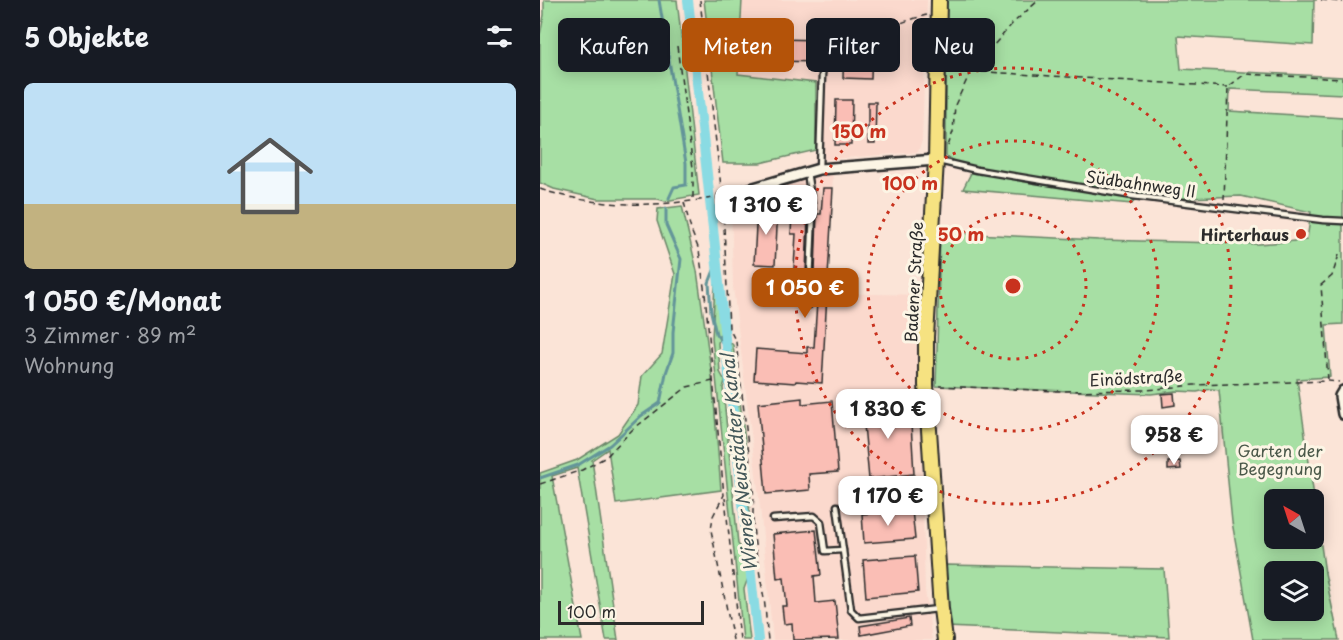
<!DOCTYPE html>
<html lang="de">
<head>
<meta charset="utf-8">
<style>
	:root { --surface:#171b24; --page:#242831; --text:#f1f3f6; --muted:#9ea1a6; --line:#363941; --accent:#b45309 }
	body { margin:0; font-family:"Playpen Sans",sans-serif; background:var(--page); color:var(--text); height:100vh; display:flex; flex-direction:column; font-size:22px; white-space:nowrap }
	* { box-sizing:border-box; margin:0 }
	p { font-size:20px; color:var(--muted) }
	.icon { flex:none; width:33px; height:33px; fill:none; stroke:currentColor; stroke-width:2; stroke-linecap:round; stroke-linejoin:round }
	.map { position:relative; flex:1; overflow:hidden }
	.drawer { display:flex; flex-direction:column; background:var(--surface); width:540px }
	.drawer>* { flex:none }
	.top-card { position:absolute; left:18px; top:18px; width:570px; height:54px; display:flex; gap:12px }
	.needle { width:39px; rotate:321deg }
	.buttons { position:absolute; left:724px; top:489px; display:grid; gap:12px }
	.buttons a { display:grid; place-items:center; width:60px; height:60px; border-radius:9px; background:var(--surface); box-shadow:0 3px 15px #0003; font-size:30px }
	.scale { position:absolute; left:18px; bottom:15px; width:146px; box-sizing:border-box; padding-left:6px; border:3px solid #2b2b2b; border-top:0; font-size:16px; line-height:21px; white-space:nowrap; color:#2b2b2b; -webkit-text-stroke:4px #fcf5e5; paint-order:stroke }
	.price { position:absolute; translate:-50% -51px; padding:0 14px; border-radius:12px; background:#fff; color:#222; font-size:20px; line-height:39px; filter:drop-shadow(0 2px 3px #0008) }
	.price::after { content:''; position:absolute; left:50%; top:36px; width:18px; height:14px; margin-left:-9px; background:inherit; clip-path:polygon(0 0,100% 0,50% 100%) }
	.price.current { background:var(--accent); color:#fff }
	ul { padding:0; list-style:none }
	li { display:grid; align-content:center; gap:12px; height:318px; padding:0 24px }
	li+li { border-top:2px solid var(--line) }
	li span { display:grid; place-items:center; height:186px; border-radius:9px; color:#555 }
	li>.icon { margin-inline-start:auto }
	span .icon { width:108px; height:108px; fill:#fffc; stroke-width:1 }
	li b { font-size:26px }
	h2 { display:flex; justify-content:space-between; align-items:center; height:72px; padding:0 24px; font-size:26px }
	.pill { padding:0 21px; border-radius:9px; background:var(--surface); box-shadow:0 3px 15px #0003; font-size:21px; line-height:54px }
	.pill.current { background:var(--accent); color:#fff }
	main { display:flex; flex:1; min-height:0 }
	.map>svg:first-child { display:block }
</style>
</head>
<body>
<main>
<section class="drawer">
<h2>5 Objekte<svg class="icon" aria-label="filters" viewBox="0 0 24 24"><path d="M4 7h16M4 17h16"/><circle cx="9" cy="7" r="2"/><circle cx="15" cy="17" r="2"/></svg></h2>
<ul>
<li><span style="background:linear-gradient(#bfe0f5 65%,#c2b280 0)"><svg class="icon" aria-label="home" viewBox="0 0 24 24"><path d="M3 11l9-7 9 7M6 9v11h12V9"/></svg></span><div><b>1 050 €/Monat</b><p>3 Zimmer · 89 m²</p><p>Wohnung</p></div></li>
</ul>
</section>
<div class="map">
<svg width="803" height="640" viewBox="0 0 803 640">
	<rect width="100%" height="100%" fill="#fbe4d7"/>
	<filter id="ink" filterUnits="userSpaceOnUse"><feTurbulence type="fractalNoise" baseFrequency=".0167" numOctaves="2"/><feDisplacementMap in="SourceGraphic" scale="12" xChannelSelector="R" yChannelSelector="G"/><feConvolveMatrix kernelMatrix="1 2 1 2 8 2 1 2 1" color-interpolation-filters="sRGB"/></filter>
	<g filter="url(#ink)">
		<g fill="#fbd9cd">
			<path d="M202 0H387L382 141 378 152 278 160 276 83 198 74Z"/>
			<path d="M293 172 288 293 383 295 380 395 385 590 392 640H233L220 506 193 287 191 198 274 174Z"/>
		</g>
		<g fill="#a7dfa4" stroke="#698568" stroke-width="1.5" fill-rule="evenodd">
			<path d="M4 0H137L159 195 125 201 118 199H58L14 189 0 183V35L4 15Z"/>
			<path d="M164 0H202L198 74 276 83V150L220 163H183Z"/>
			<path d="M406 0H777H774L773 45 638 36 641 69 803 77V94L690 89 689 111 803 118V324L786 325 790 377 757 379 785 573 799 640H713L692 522 679 390 671 389 657 392 636 391 611 394 396 386 400 234 414 233 559 240 719 244 767 240 771 212 701 196 594 200 592 204 423 189 431 173 406 156ZM735 500H774V538H735ZM735 572H774V610H735Z"/>
			<path d="M142 206 157 271 172 377 181 490 76 504 68 449 52 460 78 640H66L37 468 12 476 42 640H0V473L37 460 78 434 98 405 102 376 122 354 135 274 117 221 118 209Z"/>
			<path d="M175 284 181 331 178 343 180 372 185 381 183 388 198 544 206 553 208 578 204 589 210 640H203L172 338Z"/>
			<path d="M190 342 193 345 211 490 209 514Z"/>
			<path d="M405 565 624 569 629 637 407 627V585Z"/>
		</g>
		<g fill="none" stroke-linecap="round" stroke-linejoin="round">
			<g stroke="#649599" stroke-width="3">
				<path d="M119 0 146 163V185L134 187 129 198"/>
				<path d="M176 265 169 283 171 312 176 334 186 348"/>
				<path d="M0 478 38 465 70 445 101 416 120 403 126 373 133 353V332L141 259 126 225V208"/>
			</g>
			<path stroke="#8adbe3" stroke-width="10" d="M148 0 218 640"/>
		</g>
		<g fill="#fabeb5" stroke="#2b2b2b" stroke-width="1.5">
			<path d="M235 39 282 40 279 62 235 61Z"/>
			<path d="M304 41 332 42 331 79 303 78Z"/>
			<path d="M356 48 357 65H346L345 49Z"/>
			<path d="M296 100H312L311 145H295Z"/>
			<path d="M328 102H336L335 144H328Z"/>
			<path d="M283 188H293L282 383 256 381 255 383 214 380 216 349 267 353V347H274L277 302H274L277 214H281Z"/>
			<path d="M217 207 238 208 235 265 214 264Z"/>
			<path d="M252 213 268 214 265 302 252 301 256 234H251Z"/>
			<path d="M634 393 635 405 623 407 622 394Z"/>
			<path d="M262 398V404L292 401 298 472 269 474 270 490 226 494 218 403Z"/>
			<path d="M322 403 370 407 374 474 329 479Z"/>
			<path d="M637 422 638 435 628 436 627 433 614 434V425Z"/>
			<path d="M640 461 641 469 628 470V462Z"/>
			<path d="M372 510 375 539 324 543 322 514Z"/>
			<path d="M276 530 281 575 274 576 276 603 295 601 299 639 253 640 252 623 244 624 242 606H247L244 578 237 579 233 534Z"/>
			<path d="M375 556 378 592 326 597 323 560Z"/>
			<path d="M369 618 370 626 321 635 320 626Z"/>
		</g>
		<g fill="none" stroke-linecap="round" stroke-linejoin="round">
			<defs>
				<g id="lane">
					<path d="M399 161 437 170 593 196 783 220 803 221"/>
					<path d="M279 169 282 75 285 52"/>
					<path d="M267 172 273 211 269 305"/>
					<path d="M297 506 311 610 319 618 398 609"/>
					<path d="M233 519 274 516 281 522 285 551 303 550"/>
				</g>
				<g id="street">
					<path d="M183 197 279 169 396 160"/>
					<path d="M803 391 800 396 803 414"/>
				</g>
				<path id="primary" d="M399 0 396 160 386 337V385L401 609 405 640"/>
			</defs>
			<use href="#lane" stroke="#2b2b2b" stroke-width="9"/>
			<use href="#street" stroke="#2b2b2b" stroke-width="14"/>
			<use href="#primary" stroke="#2b2b2b" stroke-width="18"/>
			<g stroke="#2b2b2b" stroke-width="1.5" stroke-dasharray="6 4.5" stroke-linecap="butt">
				<path d="M160 0 181 187"/>
				<path d="M781 0 803 2"/>
				<path d="M137 46 153 168V200"/>
				<path d="M293 52 296 36C309 35 322 35 335 31 353 27 369 19 387 15"/>
				<path d="M431 71 688 87"/>
				<path d="M408 146 413 132 415 105 431 71 473 23 499 0"/>
				<path d="M0 189C56 208 115 207 173 198"/>
				<path d="M684 200 688 87 705 74 803 79"/>
				<path d="M144 202 151 230 159 250 165 294 184 495 173 516 171 530 193 640"/>
				<path d="M183 207 189 328 196 342 214 498C210 530 218 561 223 593 226 608 226 624 228 640"/>
				<path d="M788 380 781 285 792 276 799 255H803"/>
				<path d="M399 386 517 391 607 390 654 385 788 381 799 382"/>
				<path d="M0 484 42 470 66 457 92 430 147 387 173 381"/>
				<path d="M185 498 200 640"/>
			</g>
			<use href="#lane" stroke="#fcf5e5" stroke-width="4.5"/>
			<use href="#street" stroke="#fcf5e5" stroke-width="9"/>
			<use href="#primary" stroke="#f6e281" stroke-width="14"/>
		</g>
	</g>
	<g fill="none" stroke="#c8321e" stroke-width="3" stroke-dasharray="3 6">
		<circle cx="473" cy="286" r="73"/>
		<circle cx="473" cy="286" r="145"/>
		<circle cx="473" cy="286" r="218"/>
	</g>
	<circle fill="#c8321e" stroke="#fcf5e5" stroke-width="2" cx="761" cy="234" r="6"/>
	<g text-anchor="middle" dominant-baseline="central" stroke-width="6" stroke-linejoin="round" paint-order="stroke">
		<g font-size="16" fill="#2b2b2b" stroke="#fcf5e5">
			<text transform="translate(601 183) rotate(8)">Südbahnweg II</text>
			<text transform="translate(373 282) rotate(-87)">Badener Straße</text>
			<text transform="translate(596 377) rotate(-3)">Einödstraße</text>
		</g>
		<g font-size="16" font-weight="bold" fill="#2b2b2b" stroke="#fcf5e5" text-anchor="end">
			<text x="749" y="234">Hirterhaus</text>
		</g>
		<g font-size="16" fill="#4a5849" stroke="#fcf5e5">
			<text x="740" y="450">Garten der<tspan x="740" dy="18">Begegnung</tspan></text>
		</g>
		<g font-size="18" font-style="italic" fill="#435759" stroke="#fcf5e5">
			<text transform="translate(198 463) rotate(-96)">Wiener Neustädter Kanal</text>
		</g>
	</g>
	<circle cx="473" cy="286" r="9" fill="#c8321e" stroke="#fcf5e5" stroke-width="3"/>
	<g font-size="18" text-anchor="middle" font-weight="bold" fill="#c8321e" stroke="#fcf5e5" stroke-width="6" stroke-linejoin="round" paint-order="stroke">
		<text x="319" y="138">150 m</text>
		<text x="370" y="190">100 m</text>
		<text x="421" y="241">50 m</text>
	</g>
</svg>
<div class="buttons">
<a><svg class="needle" viewBox="-14 -14 28 28"><path d="M0-13l5 13h-10z" fill="#e53935"/><path d="M0 13l5-13h-10z" fill="#9ea1a6"/></svg></a>
<a><svg class="icon" aria-label="layers" viewBox="0 0 24 24"><path d="M12 4l9 5-9 5-9-5zM3 14l9 5 9-5"/></svg></a>
</div>
<div class="scale">100 m</div>
<b class="price" style="left:226px;top:236px">1 310 €</b>
<b class="price current" style="left:265px;top:319px">1 050 €</b>
<b class="price" style="left:348px;top:440px">1 830 €</b>
<b class="price" style="left:634px;top:466px">958 €</b>
<b class="price" style="left:348px;top:527px">1 170 €</b>
<div class="top-card">
<a class="pill">Kaufen</a>
<a class="pill current">Mieten</a>
<a class="pill">Filter</a>
<a class="pill">Neu</a>
</div>
</div>
</main>
</body>
</html>
